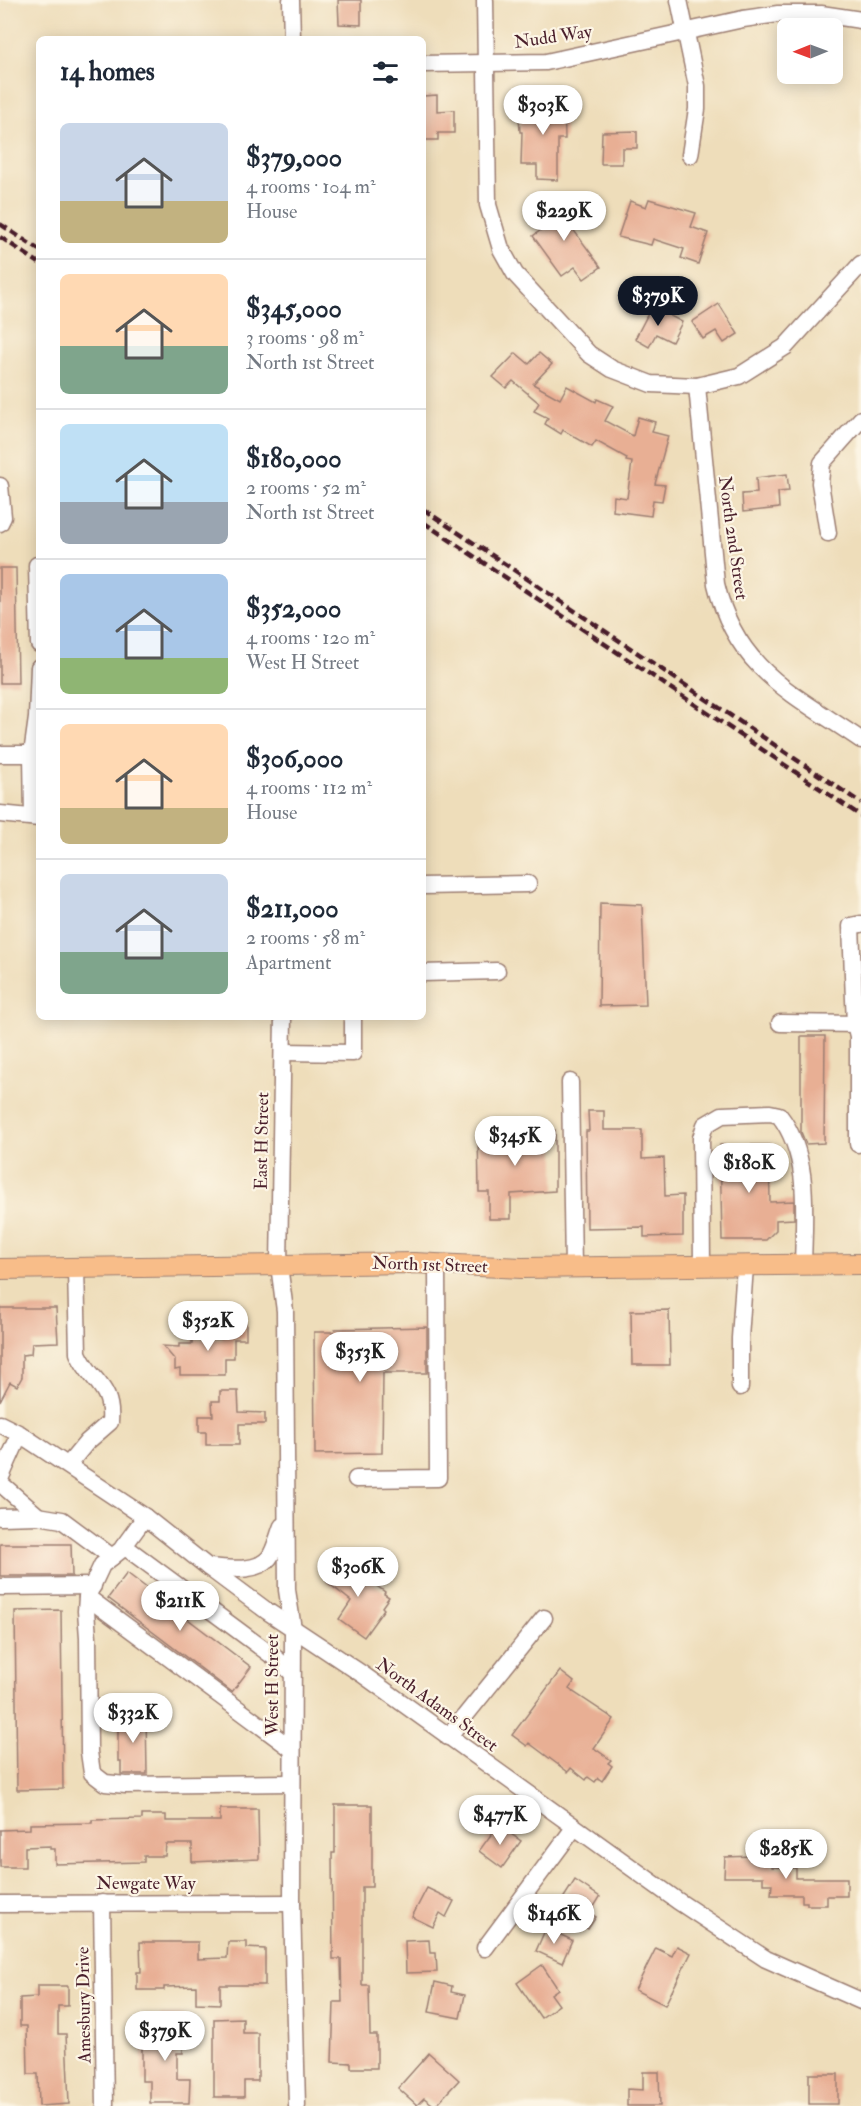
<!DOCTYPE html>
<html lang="en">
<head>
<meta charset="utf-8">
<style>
	:root { --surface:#fff; --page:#f6f6f7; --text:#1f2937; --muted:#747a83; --line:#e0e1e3; --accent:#111827 }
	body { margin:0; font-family:"IM FELL Double Pica",serif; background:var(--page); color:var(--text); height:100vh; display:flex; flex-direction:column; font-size:22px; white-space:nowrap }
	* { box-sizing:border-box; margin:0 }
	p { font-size:20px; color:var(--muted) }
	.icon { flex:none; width:33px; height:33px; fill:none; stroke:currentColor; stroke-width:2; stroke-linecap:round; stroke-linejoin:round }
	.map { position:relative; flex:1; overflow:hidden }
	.drawer { position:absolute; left:36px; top:36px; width:390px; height:984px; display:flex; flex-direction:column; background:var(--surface); border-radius:9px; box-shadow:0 3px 15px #0003 }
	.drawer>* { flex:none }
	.needle { width:39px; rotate:269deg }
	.buttons { position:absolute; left:777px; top:18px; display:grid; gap:12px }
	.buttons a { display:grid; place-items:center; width:66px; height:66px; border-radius:9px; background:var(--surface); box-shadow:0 3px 15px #0003; font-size:30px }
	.price { position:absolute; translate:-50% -51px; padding:0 14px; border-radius:21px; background:#fff; color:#222; font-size:20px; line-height:39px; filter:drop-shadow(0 2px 3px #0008) }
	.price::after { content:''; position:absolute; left:50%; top:36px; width:18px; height:14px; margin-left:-9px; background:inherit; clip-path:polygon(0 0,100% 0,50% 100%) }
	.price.active { background:var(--accent); color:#fff }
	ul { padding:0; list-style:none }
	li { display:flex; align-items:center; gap:18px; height:150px; padding:0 24px }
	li+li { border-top:2px solid var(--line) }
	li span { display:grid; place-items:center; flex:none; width:168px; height:120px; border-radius:9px; color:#555 }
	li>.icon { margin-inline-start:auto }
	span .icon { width:72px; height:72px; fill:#fffc; stroke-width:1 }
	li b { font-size:26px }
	h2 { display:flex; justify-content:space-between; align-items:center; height:72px; padding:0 24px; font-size:26px }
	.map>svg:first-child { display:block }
</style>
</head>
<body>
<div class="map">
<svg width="861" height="2106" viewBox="0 0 861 2106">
	<rect width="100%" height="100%" fill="#fcf5e5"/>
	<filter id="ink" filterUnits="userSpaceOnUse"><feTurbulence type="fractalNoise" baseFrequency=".0167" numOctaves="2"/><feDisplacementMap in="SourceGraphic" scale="12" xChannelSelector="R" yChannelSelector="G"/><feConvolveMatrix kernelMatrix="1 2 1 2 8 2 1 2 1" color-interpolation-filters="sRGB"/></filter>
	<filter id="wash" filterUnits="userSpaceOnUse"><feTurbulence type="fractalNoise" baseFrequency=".008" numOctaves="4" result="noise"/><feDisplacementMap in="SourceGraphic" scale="24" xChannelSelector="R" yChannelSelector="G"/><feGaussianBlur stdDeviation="1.35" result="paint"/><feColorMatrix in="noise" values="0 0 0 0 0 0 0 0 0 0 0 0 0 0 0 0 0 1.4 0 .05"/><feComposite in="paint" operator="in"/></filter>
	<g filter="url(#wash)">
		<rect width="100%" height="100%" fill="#eeddba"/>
		<g id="blocks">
			<g fill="#e8af94">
				<path d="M338 0H361V25L339 24Z"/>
				<path d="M437 95V111L454 110V133H438V140H423V96Z"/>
				<path d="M564 98 565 139H558V180L537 179V165H521L522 132H520L519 115H526V100Z"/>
				<path d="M637 131V148H622V164H601L602 132Z"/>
				<path d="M649 199 696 213 691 227 708 233 698 264 681 258 684 249 653 239 651 245 618 237 630 201 646 207Z"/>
				<path d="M552 201 561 213 567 208 579 223 572 228 601 267 584 279 575 267 562 276 533 236 545 227 534 214Z"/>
				<path d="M719 304 738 334 724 343 716 331 703 339 692 322Z"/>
				<path d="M652 306 682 322 672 342 656 334 649 347 635 339Z"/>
				<path d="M516 353 529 364 539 353 552 364 533 384 560 399 567 386 596 402 597 399 613 406 605 421 633 436 638 417 655 422 652 432 668 436 655 484 665 485 662 501 653 500 651 516 613 511 614 496 627 498 632 462 626 461 627 458 596 441 592 447 563 430 561 434 545 424 548 418 534 411 539 403 513 381 506 388 493 377Z"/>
				<path d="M787 474 789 491 778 492 779 508 743 512 742 494 757 493 756 478Z"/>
				<path d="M0 568H16L18 683H0Z"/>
				<path d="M600 903 642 905 646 1005 599 1006Z"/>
				<path d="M801 1036H825L824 1143 806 1144 801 1132Z"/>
				<path d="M588 1111H604V1130H642V1159L664 1158 665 1196 683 1195V1236L644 1237V1227L587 1228 586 1131H589Z"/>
				<path d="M555 1130V1191L511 1194V1219H489V1192H479L478 1132Z"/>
				<path d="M720 1145H769L770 1202 794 1201V1219L776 1220V1230L766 1240H722Z"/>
				<path d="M0 1308H56L58 1342 32 1343 31 1354 22 1355V1377L17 1386 10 1382 0 1401Z"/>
				<path d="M669 1310 670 1365H632L631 1311Z"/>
				<path d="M222 1322H246V1339H234V1358H225V1375H180V1369L175 1370V1360L163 1346 179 1347V1344H192V1339H222Z"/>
				<path d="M427 1327V1373H383L382 1453 315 1454 314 1332H334L335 1329Z"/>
				<path d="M220 1391H238L239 1412 265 1413V1424H239V1445H206V1432H199V1416H213L212 1401H220Z"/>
				<path d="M0 1544H71L72 1576H0Z"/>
				<path d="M342 1561 385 1592 384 1594 389 1597 382 1607 384 1609 364 1637 339 1619 351 1601 327 1582Z"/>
				<path d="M127 1573 251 1667 232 1692 108 1598Z"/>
				<path d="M61 1610 63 1789 17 1790 15 1611Z"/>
				<path d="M560 1671 574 1682 569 1689 614 1719 594 1748 611 1760 608 1763 612 1766 602 1781 598 1778 595 1782 588 1777 586 1780 571 1768 568 1772 529 1743 527 1746 512 1735Z"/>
				<path d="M118 1714H146L147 1774H121V1761H118Z"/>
				<path d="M335 1805H372V1887H362V1985H369L370 2035H377V2068H351V2063L332 2062 334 2002H342L341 1959H333L332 1853H335Z"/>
				<path d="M220 1809H258L259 1859 192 1862V1844H166L165 1856H144V1862L55 1864V1849H50V1846L25 1847V1867H0V1830L30 1829V1824L92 1823V1820L142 1819V1815H166V1821H220Z"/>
				<path d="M498 1825 521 1841 502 1868 479 1851Z"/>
				<path d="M754 1856V1861H772V1867L796 1868V1878H847V1896H827V1905H807V1902H802V1895H771L772 1884H763V1877H724L725 1857Z"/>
				<path d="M575 1880 600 1897 590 1913 596 1917 588 1929 557 1908Z"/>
				<path d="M427 1888 454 1901 446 1917 440 1913 433 1927 412 1917Z"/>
				<path d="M546 1928 572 1940 562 1963 536 1951Z"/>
				<path d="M429 1940 430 1953H436L437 1972 406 1973 405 1941Z"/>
				<path d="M140 1942H198V1959L227 1958 228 1942H247V1948L265 1949V1985H220V2004L196 2003V1986L164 1987V1990H137V1972H141Z"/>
				<path d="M677 1946 691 1953 665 2005 635 1990 656 1948 672 1956Z"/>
				<path d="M542 1965 558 1989 551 1994 559 2005 541 2018 517 1983Z"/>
				<path d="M435 1982 452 1986 451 1992 465 1995 460 2018 429 2012Z"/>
				<path d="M37 1986H68V2006H58V2034H66L69 2104 39 2106 38 2074H28L27 2026H20V1998L37 1997Z"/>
				<path d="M160 2015H184L183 2053H177V2079H190L189 2103H150V2081H142V2033H160Z"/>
				<path d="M243 2018V2033H258V2081H244V2097H214V2019Z"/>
				<path d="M429 2053 459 2080 435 2106 424 2098 417 2105 398 2088Z"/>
				<path d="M643 2072H659L660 2106H627V2089L643 2090Z"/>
				<rect x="809" y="2074" width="29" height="30"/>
			</g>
		</g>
	</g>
	<g filter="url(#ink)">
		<use href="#blocks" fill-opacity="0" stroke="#9c7e72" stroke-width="1.5"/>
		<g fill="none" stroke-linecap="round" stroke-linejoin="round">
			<defs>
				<g id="minor">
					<path d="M291 0 292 39"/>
					<path d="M485 0 488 205 501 249 515 274 589 354 612 369 651 384 697 386 739 376 785 347 861 264"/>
					<path d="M679 0 697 86V109L690 155"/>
					<path d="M423 64 546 62 743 19 778 14H821L861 20"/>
					<path d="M697 386 716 584C736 670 794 694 861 740"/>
					<path d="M0 486 3 517 0 523"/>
					<path d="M828 533 820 483 822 463 861 419"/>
					<path d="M37 565 39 644"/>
					<path d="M0 754H32L33 817"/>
					<path d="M32 754 37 718 39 667"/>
					<path d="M0 814 39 818"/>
					<path d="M423 886 528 884"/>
					<path d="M423 973 497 971"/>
					<path d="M283 1017 279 1265 285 1311 287 1590 293 1629 292 1903 297 2106"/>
					<path d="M780 1023 861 1024"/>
					<path d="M283 1052 353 1053V1017"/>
					<path d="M570 1082 573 1268"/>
					<path d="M858 1144V1036L855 1024 851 926 861 924"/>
					<path d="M702 1266 701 1138 705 1125 722 1115 770 1113 779 1115C811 1156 804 1215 803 1265"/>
					<path d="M740 1387V1338L745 1266"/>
					<path d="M0 1424 20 1434 145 1517 208 1567 267 1611 362 1674 678 1901 766 1959 861 2001"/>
					<path d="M68 1465 87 1442 110 1422C113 1385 91 1383 78 1353L76 1268"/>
					<path d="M0 1479 20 1434"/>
					<path d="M356 1479 438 1478 437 1264"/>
					<path d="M0 1483 38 1516 62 1520 112 1557"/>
					<path d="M0 1517 38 1516"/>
					<path d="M145 1517 121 1550 102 1565 87 1597 86 1611 88 1637 89 1752 92 1773 105 1783 126 1785 291 1783"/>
					<path d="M124 1546 278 1660 292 1673"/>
					<path d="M208 1567C226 1568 255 1574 269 1558 275 1550 278 1536 282 1526"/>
					<path d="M0 1587 93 1586"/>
					<path d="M87 1597 292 1749"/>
					<path d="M448 1737 544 1618"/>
					<path d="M102 1903 105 2106"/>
					<path d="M0 1904 292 1903"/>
					<path d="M485 1948 574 1828"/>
				</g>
				<path id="major" d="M0 1269 414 1263 522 1268 861 1264"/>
			</defs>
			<use href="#minor" stroke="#9c7e72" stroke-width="19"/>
			<use href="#major" stroke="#9c7e72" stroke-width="22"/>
			<use href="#minor" stroke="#fff" stroke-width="16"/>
			<use href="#major" stroke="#f8bd89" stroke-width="20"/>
			<g stroke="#4a1f2b" stroke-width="4.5" stroke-dasharray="9 4.5" stroke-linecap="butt">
				<path d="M0 224 39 250"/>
				<path d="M0 237 39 263"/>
				<path d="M423 509 861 803"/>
				<path d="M423 522 861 816"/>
			</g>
		</g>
	</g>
	<g text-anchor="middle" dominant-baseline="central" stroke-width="4.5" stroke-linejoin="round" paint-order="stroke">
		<g font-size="18" fill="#4a1f2b" stroke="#fcf5e5">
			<text transform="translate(553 37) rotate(-8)">Nudd Way</text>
			<text transform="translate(733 538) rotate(82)">North 2nd Street</text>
			<text transform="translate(262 1141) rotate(-89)">East H Street</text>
			<text transform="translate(430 1265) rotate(2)">North 1st Street</text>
			<text transform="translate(272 1685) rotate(-90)">West H Street</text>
			<text transform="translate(437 1705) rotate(36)">North Adams Street</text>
			<text x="146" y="1883">Newgate Way</text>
			<text transform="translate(84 2005) rotate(-91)">Amesbury Drive</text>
		</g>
	</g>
</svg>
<div class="buttons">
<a><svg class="needle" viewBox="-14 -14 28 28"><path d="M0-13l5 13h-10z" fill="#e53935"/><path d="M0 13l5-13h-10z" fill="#747a83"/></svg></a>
</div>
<b class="price" style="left:543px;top:136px">$303K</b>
<b class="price" style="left:564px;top:242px">$229K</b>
<b class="price active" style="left:658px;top:327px">$379K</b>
<b class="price" style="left:515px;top:1167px">$345K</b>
<b class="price" style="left:749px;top:1194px">$180K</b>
<b class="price" style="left:208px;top:1352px">$352K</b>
<b class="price" style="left:360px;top:1383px">$353K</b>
<b class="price" style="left:358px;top:1598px">$306K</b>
<b class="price" style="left:180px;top:1632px">$211K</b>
<b class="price" style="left:133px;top:1744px">$332K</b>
<b class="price" style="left:500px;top:1846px">$477K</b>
<b class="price" style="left:786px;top:1880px">$285K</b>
<b class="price" style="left:554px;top:1945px">$146K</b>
<b class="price" style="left:165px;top:2062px">$379K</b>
<section class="drawer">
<h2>14 homes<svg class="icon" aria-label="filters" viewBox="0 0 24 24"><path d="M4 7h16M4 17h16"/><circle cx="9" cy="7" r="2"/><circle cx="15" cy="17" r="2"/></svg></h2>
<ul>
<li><span style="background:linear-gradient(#c9d6e8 65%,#c2b280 0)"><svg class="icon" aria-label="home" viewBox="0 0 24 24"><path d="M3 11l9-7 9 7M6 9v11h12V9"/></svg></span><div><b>$379,000</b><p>4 rooms · 104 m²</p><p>House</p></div></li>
<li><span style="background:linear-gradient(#ffd9b3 60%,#7fa58c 0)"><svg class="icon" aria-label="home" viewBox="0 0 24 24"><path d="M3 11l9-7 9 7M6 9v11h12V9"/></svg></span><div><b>$345,000</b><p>3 rooms · 98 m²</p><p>North 1st Street</p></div></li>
<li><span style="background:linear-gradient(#bfe0f5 65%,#9aa5b1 0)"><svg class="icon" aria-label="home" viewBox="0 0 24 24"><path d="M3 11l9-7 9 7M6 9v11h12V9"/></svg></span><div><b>$180,000</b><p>2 rooms · 52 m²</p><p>North 1st Street</p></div></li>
<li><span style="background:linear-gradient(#a9c7e8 70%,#8fb573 0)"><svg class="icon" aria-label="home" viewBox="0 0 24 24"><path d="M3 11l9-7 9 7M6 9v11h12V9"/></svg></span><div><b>$352,000</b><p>4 rooms · 120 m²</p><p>West H Street</p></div></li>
<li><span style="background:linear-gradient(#ffd9b3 70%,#c2b280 0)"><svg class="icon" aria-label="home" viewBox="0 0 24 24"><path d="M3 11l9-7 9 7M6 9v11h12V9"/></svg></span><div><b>$306,000</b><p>4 rooms · 112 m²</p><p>House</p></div></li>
<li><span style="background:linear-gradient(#c9d6e8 65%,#7fa58c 0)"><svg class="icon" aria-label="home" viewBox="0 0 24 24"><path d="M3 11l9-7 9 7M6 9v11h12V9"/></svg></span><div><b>$211,000</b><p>2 rooms · 58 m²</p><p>Apartment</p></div></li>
</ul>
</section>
</div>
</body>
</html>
